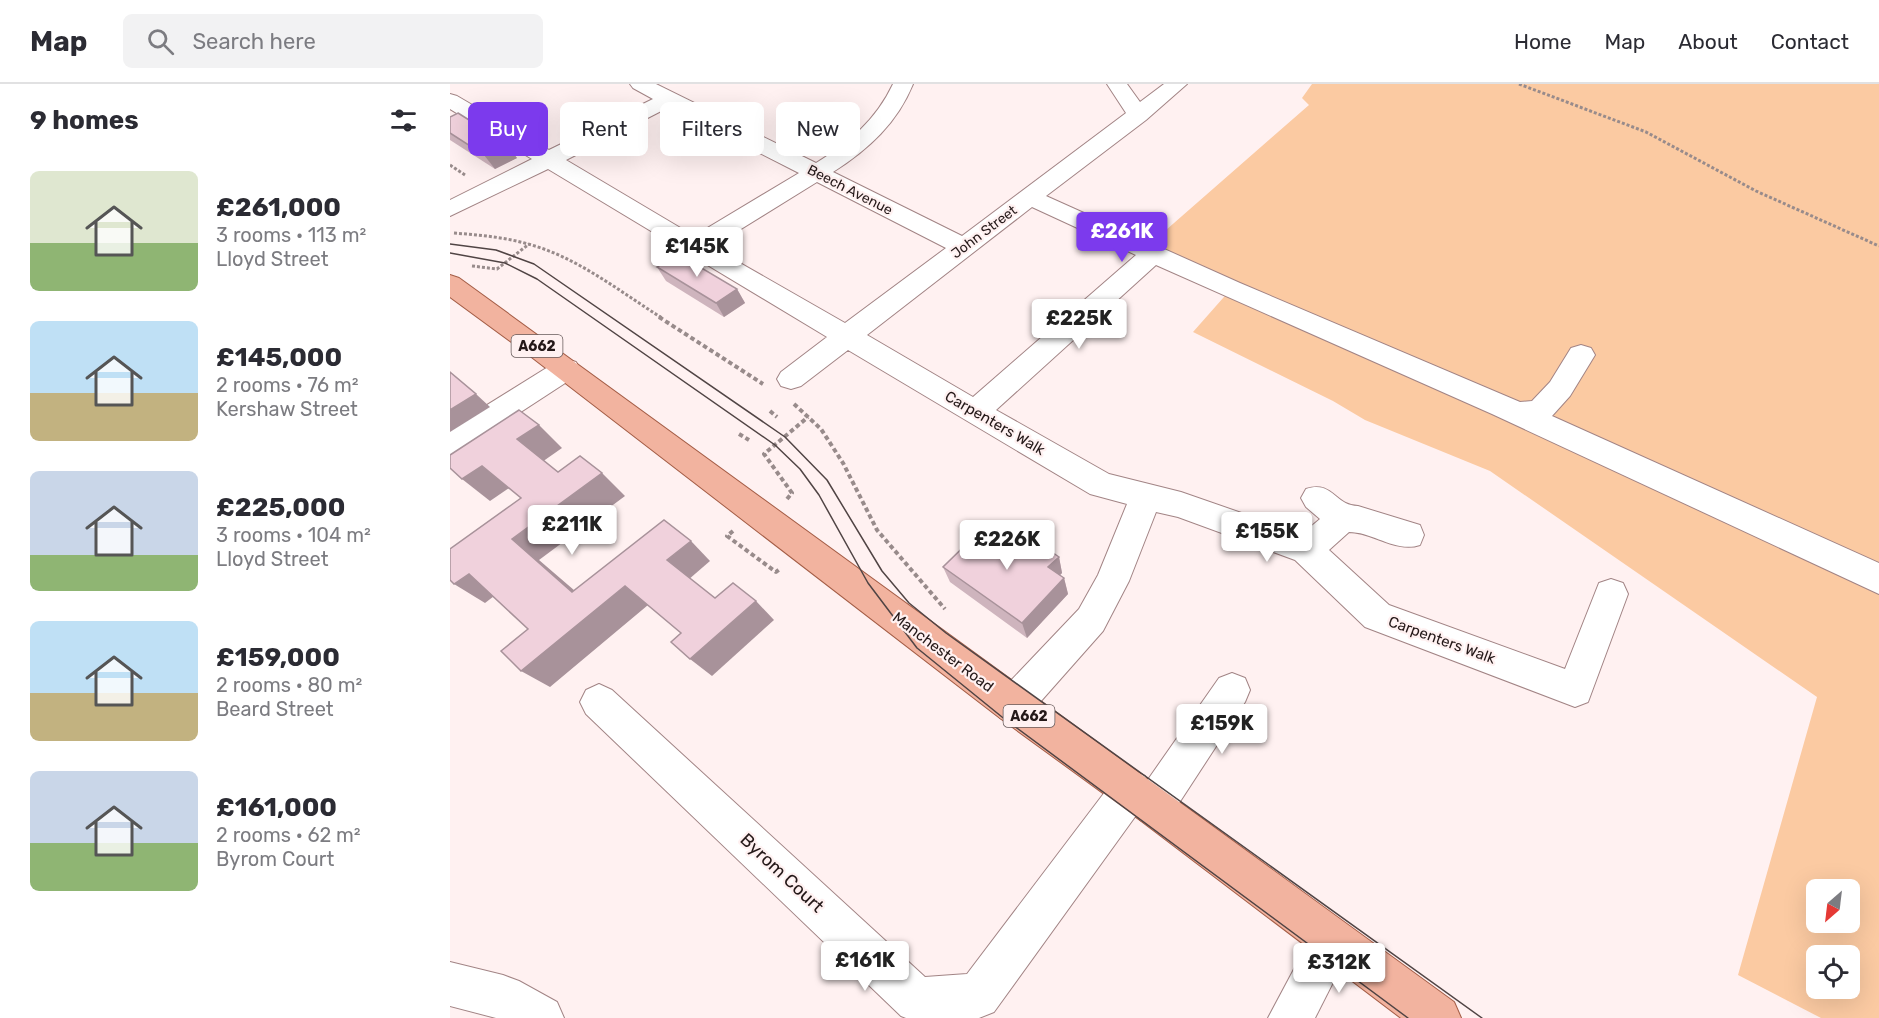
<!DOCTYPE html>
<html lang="en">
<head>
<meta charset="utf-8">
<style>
	:root { --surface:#fff; --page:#f2f2f3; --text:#2b2b33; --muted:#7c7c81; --line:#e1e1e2; --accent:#7c3aed }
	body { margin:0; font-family:Rubik,sans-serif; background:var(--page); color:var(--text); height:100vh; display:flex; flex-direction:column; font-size:22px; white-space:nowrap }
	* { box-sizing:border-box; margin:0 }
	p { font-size:20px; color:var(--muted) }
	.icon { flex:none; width:33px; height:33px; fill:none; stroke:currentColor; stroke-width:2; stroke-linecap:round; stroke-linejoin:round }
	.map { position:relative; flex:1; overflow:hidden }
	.panel { display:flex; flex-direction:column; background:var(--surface); width:450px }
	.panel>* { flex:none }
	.top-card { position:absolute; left:18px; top:18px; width:570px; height:54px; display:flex; gap:12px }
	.needle { width:39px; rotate:208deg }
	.tools { position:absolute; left:1356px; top:795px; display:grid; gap:12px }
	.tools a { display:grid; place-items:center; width:54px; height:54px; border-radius:9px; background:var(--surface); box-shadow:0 6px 24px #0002; font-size:30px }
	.price { position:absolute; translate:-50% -51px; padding:0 14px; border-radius:6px; background:#fff; color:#222; font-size:20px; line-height:39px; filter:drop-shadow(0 2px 3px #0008) }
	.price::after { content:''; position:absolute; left:50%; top:36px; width:18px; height:14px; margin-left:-9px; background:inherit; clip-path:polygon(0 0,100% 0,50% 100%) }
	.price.on { background:var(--accent); color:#fff }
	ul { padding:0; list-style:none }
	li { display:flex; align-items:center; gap:18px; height:150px; padding:0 30px }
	li span { display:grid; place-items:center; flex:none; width:168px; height:120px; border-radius:9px; color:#555 }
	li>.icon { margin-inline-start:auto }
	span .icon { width:72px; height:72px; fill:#fffc; stroke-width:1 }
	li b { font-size:26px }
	h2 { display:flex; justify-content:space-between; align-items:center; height:72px; padding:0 30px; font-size:26px }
	.tag { padding:0 21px; border-radius:9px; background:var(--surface); box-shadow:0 6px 24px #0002; font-size:21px; line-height:54px }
	.tag.on { background:var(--accent); color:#fff }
	header { display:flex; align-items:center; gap:36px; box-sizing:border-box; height:84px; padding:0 30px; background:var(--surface); border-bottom:2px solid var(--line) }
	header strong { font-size:28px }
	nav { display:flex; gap:33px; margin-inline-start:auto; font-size:21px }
	.search { width:420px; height:54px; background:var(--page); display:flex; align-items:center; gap:15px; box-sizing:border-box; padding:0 21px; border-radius:9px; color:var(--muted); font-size:22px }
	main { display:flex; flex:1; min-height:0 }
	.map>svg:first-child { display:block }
</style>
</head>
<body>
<header>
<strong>Map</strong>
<div class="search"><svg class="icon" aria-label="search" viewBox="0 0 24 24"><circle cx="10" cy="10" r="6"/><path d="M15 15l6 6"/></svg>Search here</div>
<nav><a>Home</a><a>Map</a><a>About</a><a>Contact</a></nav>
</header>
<main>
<section class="panel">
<h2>9 homes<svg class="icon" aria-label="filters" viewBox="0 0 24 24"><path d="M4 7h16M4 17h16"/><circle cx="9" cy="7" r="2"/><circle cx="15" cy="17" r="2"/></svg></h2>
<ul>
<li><span style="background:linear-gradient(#dfe7d0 60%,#8fb573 0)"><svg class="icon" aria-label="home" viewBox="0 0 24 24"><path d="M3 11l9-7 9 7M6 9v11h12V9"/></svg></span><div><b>£261,000</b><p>3 rooms · 113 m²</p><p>Lloyd Street</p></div></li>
<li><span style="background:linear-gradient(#bfe0f5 60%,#c2b280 0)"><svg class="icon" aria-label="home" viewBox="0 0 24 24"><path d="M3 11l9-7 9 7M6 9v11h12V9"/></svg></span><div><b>£145,000</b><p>2 rooms · 76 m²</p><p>Kershaw Street</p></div></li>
<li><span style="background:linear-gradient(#c9d6e8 70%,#8fb573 0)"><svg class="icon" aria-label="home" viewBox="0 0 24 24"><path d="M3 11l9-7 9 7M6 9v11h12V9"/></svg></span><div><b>£225,000</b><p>3 rooms · 104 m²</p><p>Lloyd Street</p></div></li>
<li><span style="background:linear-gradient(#bfe0f5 60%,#c2b280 0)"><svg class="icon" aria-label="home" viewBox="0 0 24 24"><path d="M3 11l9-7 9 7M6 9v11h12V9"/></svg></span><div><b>£159,000</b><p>2 rooms · 80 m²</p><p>Beard Street</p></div></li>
<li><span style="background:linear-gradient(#c9d6e8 60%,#8fb573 0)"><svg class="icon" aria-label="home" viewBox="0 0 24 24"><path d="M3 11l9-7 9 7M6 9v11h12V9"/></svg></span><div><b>£161,000</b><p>2 rooms · 62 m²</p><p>Byrom Court</p></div></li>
</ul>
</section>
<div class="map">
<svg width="1429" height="934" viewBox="0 0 1429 934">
	<rect width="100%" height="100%" fill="#fff1f1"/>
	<path fill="#fbcaa2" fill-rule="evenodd" d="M862 0H1429V934H1371L1288 891 1367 613 1040 387 915 336 883 317 743 248 781 205 700 160 859 21 852 14ZM1366 806H1400V838H1366ZM1366 872H1400V904H1366Z"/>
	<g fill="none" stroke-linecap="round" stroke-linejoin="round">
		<defs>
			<g id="minor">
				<path d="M180 0H206L366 79C399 59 426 36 443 0H463C447 39 419 65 383 88L512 152 676 29 657 0H677L690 18 714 0H737L696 36 596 112 790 199 1070 318 1082 317 1100 298 1121 264 1131 261 1141 264 1145 271 1120 312 1102 332 1429 479V510L1042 330 706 181 546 326 659 390 731 408 852 450 870 435 856 423 851 414 856 405C883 396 885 422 908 422L970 441 974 451 970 461C946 469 923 448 899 448L879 466 939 521 1115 585 1149 499 1161 495 1173 499 1178 510 1138 618 1125 623 915 543 845 476 728 433 706 428 679 497 653 547 576 634 563 639 550 634 544 621 550 608 629 525 648 491 677 420 640 410 398 266 351 302 341 305 331 302 327 295 331 288 377 253 98 85 0 132V116L82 75 0 25V10L7 12 99 66 203 15 183 4ZM219 23 349 89 244 152 116 76ZM367 98 496 164 395 239 262 163ZM582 123 686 171 523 313 417 251Z"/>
				<path d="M116 275 126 278 130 285 126 292 11 367 0 371V344L106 278Z"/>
				<path d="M782 589 795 594 800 606 795 618 718 736 704 742 690 736 687 730 544 928 529 934H456L451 932 136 630 130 618 136 606 149 600 162 606 475 893 517 890 667 692 681 686 695 692 697 697 769 594Z"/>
				<path d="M882 835 897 842 904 857 865 934H818L867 842Z"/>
				<path d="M0 878 53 891 69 897 107 918 114 934H46L0 922Z"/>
			</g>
			<path id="major" d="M0 191 9 194 1004 918 1011 934H951L690 736 550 634 75 268 0 213Z"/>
		</defs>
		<use href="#minor" stroke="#a28485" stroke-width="2"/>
		<use href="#major" stroke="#a45d46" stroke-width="2"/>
		<g stroke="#988b8b" stroke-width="3" stroke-dasharray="3 2" stroke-linecap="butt">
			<path d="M1069 0 1196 48 1306 107 1429 162"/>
			<path d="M0 81 15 91"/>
			<path d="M4 149C29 151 54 153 78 160 127 173 169 207 212 234"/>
			<path d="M22 182 47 185 79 160"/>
		</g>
		<g stroke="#988b8b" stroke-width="4" stroke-dasharray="4.5 3" stroke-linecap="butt">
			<path d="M209 233 313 300"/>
			<path d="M344 320 371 345 393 379 427 446 495 525"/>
			<path d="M320 327 327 333"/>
			<path d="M289 350 299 356"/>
			<path d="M337 415 342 409 314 370 358 333"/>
			<path d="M283 447 277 452 326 488 331 484"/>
		</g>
		<use href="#minor" fill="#fff" fill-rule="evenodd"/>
		<use href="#major" fill="#f2b39f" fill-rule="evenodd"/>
		<g stroke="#504444" stroke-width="1.5">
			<path d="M0 160 46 166 84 180 335 353 377 396 432 487 459 519 496 549 1032 934"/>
			<path d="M0 169 55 179 87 195 325 361 350 385 369 411 418 499 467 564 552 633 958 934"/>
		</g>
	</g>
	<g fill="#ceb4bd">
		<path d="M0 33 67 74 45 85 0 56Z"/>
		<path d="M207 183 287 205 295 219 274 233 216 197Z"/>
		<path d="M567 461 609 473 612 489 610 491 614 494 618 510 577 554 500 498 493 483Z"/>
	</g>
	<g fill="#a8929a">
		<path d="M57 60 67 74 45 85 34 71Z"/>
		<path d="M287 205 295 219 274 233 266 219Z"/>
		<path d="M26 310 40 323 0 348V326Z"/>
		<path d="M89 341 112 364 92 378 67 355Z"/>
		<path d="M32 382 59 404 40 417 12 395Z"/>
		<path d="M152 389 175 412 89 476 146 525 175 502 198 521 100 603 71 587 122 508 62 455Z"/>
		<path d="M241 457 260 477 238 496 217 476Z"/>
		<path d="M609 473 612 489 602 499 598 483Z"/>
		<path d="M19 490 48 509 35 519 4 500Z"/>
		<path d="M614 494 618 510 577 554 572 539Z"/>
		<path d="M306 517 324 536 262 592 240 575Z"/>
	</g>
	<g fill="#f0d1dc" stroke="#a8929a" stroke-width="1.5">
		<path d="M8 29 57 60 34 71 0 49V33Z"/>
		<path d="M228 170 287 205 266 219 207 183Z"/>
		<path d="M0 288 26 310 0 326Z"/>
		<path d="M69 326 89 341 67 355 108 388 130 372 152 389 62 455 122 508 214 436 241 457 217 476 265 514 283 499 306 517 240 575 221 558 231 549 175 502 71 587 51 567 78 545 19 490 4 500 0 496V465L71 414 32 382 12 395 0 384V371Z"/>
		<path d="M537 440 567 461 577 451 609 473 598 483 614 494 572 539 493 483Z"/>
	</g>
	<g text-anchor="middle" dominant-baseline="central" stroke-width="4.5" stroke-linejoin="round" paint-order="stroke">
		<g font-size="14" fill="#251919" stroke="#fff1f1">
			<text transform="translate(400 106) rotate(27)">Beech Avenue</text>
			<text transform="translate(534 148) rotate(-37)">John Street</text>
		</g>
		<g fill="#fff1f1" stroke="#665a5a" stroke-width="1.5">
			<rect x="61.5" y="251" width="51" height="22" rx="4.5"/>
			<rect x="553.5" y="621" width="51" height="22" rx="4.5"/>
		</g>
		<g font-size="14" font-weight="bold" fill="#251919">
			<text x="87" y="262">A662</text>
			<text x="579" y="632">A662</text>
		</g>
		<g font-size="15" fill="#251919" stroke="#fff1f1">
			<text transform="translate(545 339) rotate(30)">Carpenters Walk</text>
			<text transform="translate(992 556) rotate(20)">Carpenters Walk</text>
			<text transform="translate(493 568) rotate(37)">Manchester Road</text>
		</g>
		<g font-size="18" fill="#251919" stroke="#fff1f1">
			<text transform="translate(332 789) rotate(43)">Byrom Court</text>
		</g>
	</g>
</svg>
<div class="tools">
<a><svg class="needle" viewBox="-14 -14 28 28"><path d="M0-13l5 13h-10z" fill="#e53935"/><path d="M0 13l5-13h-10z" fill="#7c7c81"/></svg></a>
<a><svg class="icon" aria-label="locate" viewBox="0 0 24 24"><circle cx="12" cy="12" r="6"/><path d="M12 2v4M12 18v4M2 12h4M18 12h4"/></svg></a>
</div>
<b class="price on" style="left:672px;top:179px">£261K</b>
<b class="price" style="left:247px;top:194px">£145K</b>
<b class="price" style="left:629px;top:266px">£225K</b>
<b class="price" style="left:122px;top:472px">£211K</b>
<b class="price" style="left:817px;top:479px">£155K</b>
<b class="price" style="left:557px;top:487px">£226K</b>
<b class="price" style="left:772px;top:671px">£159K</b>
<b class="price" style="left:415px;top:908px">£161K</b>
<b class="price" style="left:889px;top:910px">£312K</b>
<div class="top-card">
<a class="tag on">Buy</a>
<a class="tag">Rent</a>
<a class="tag">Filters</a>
<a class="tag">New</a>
</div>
</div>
</main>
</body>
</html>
